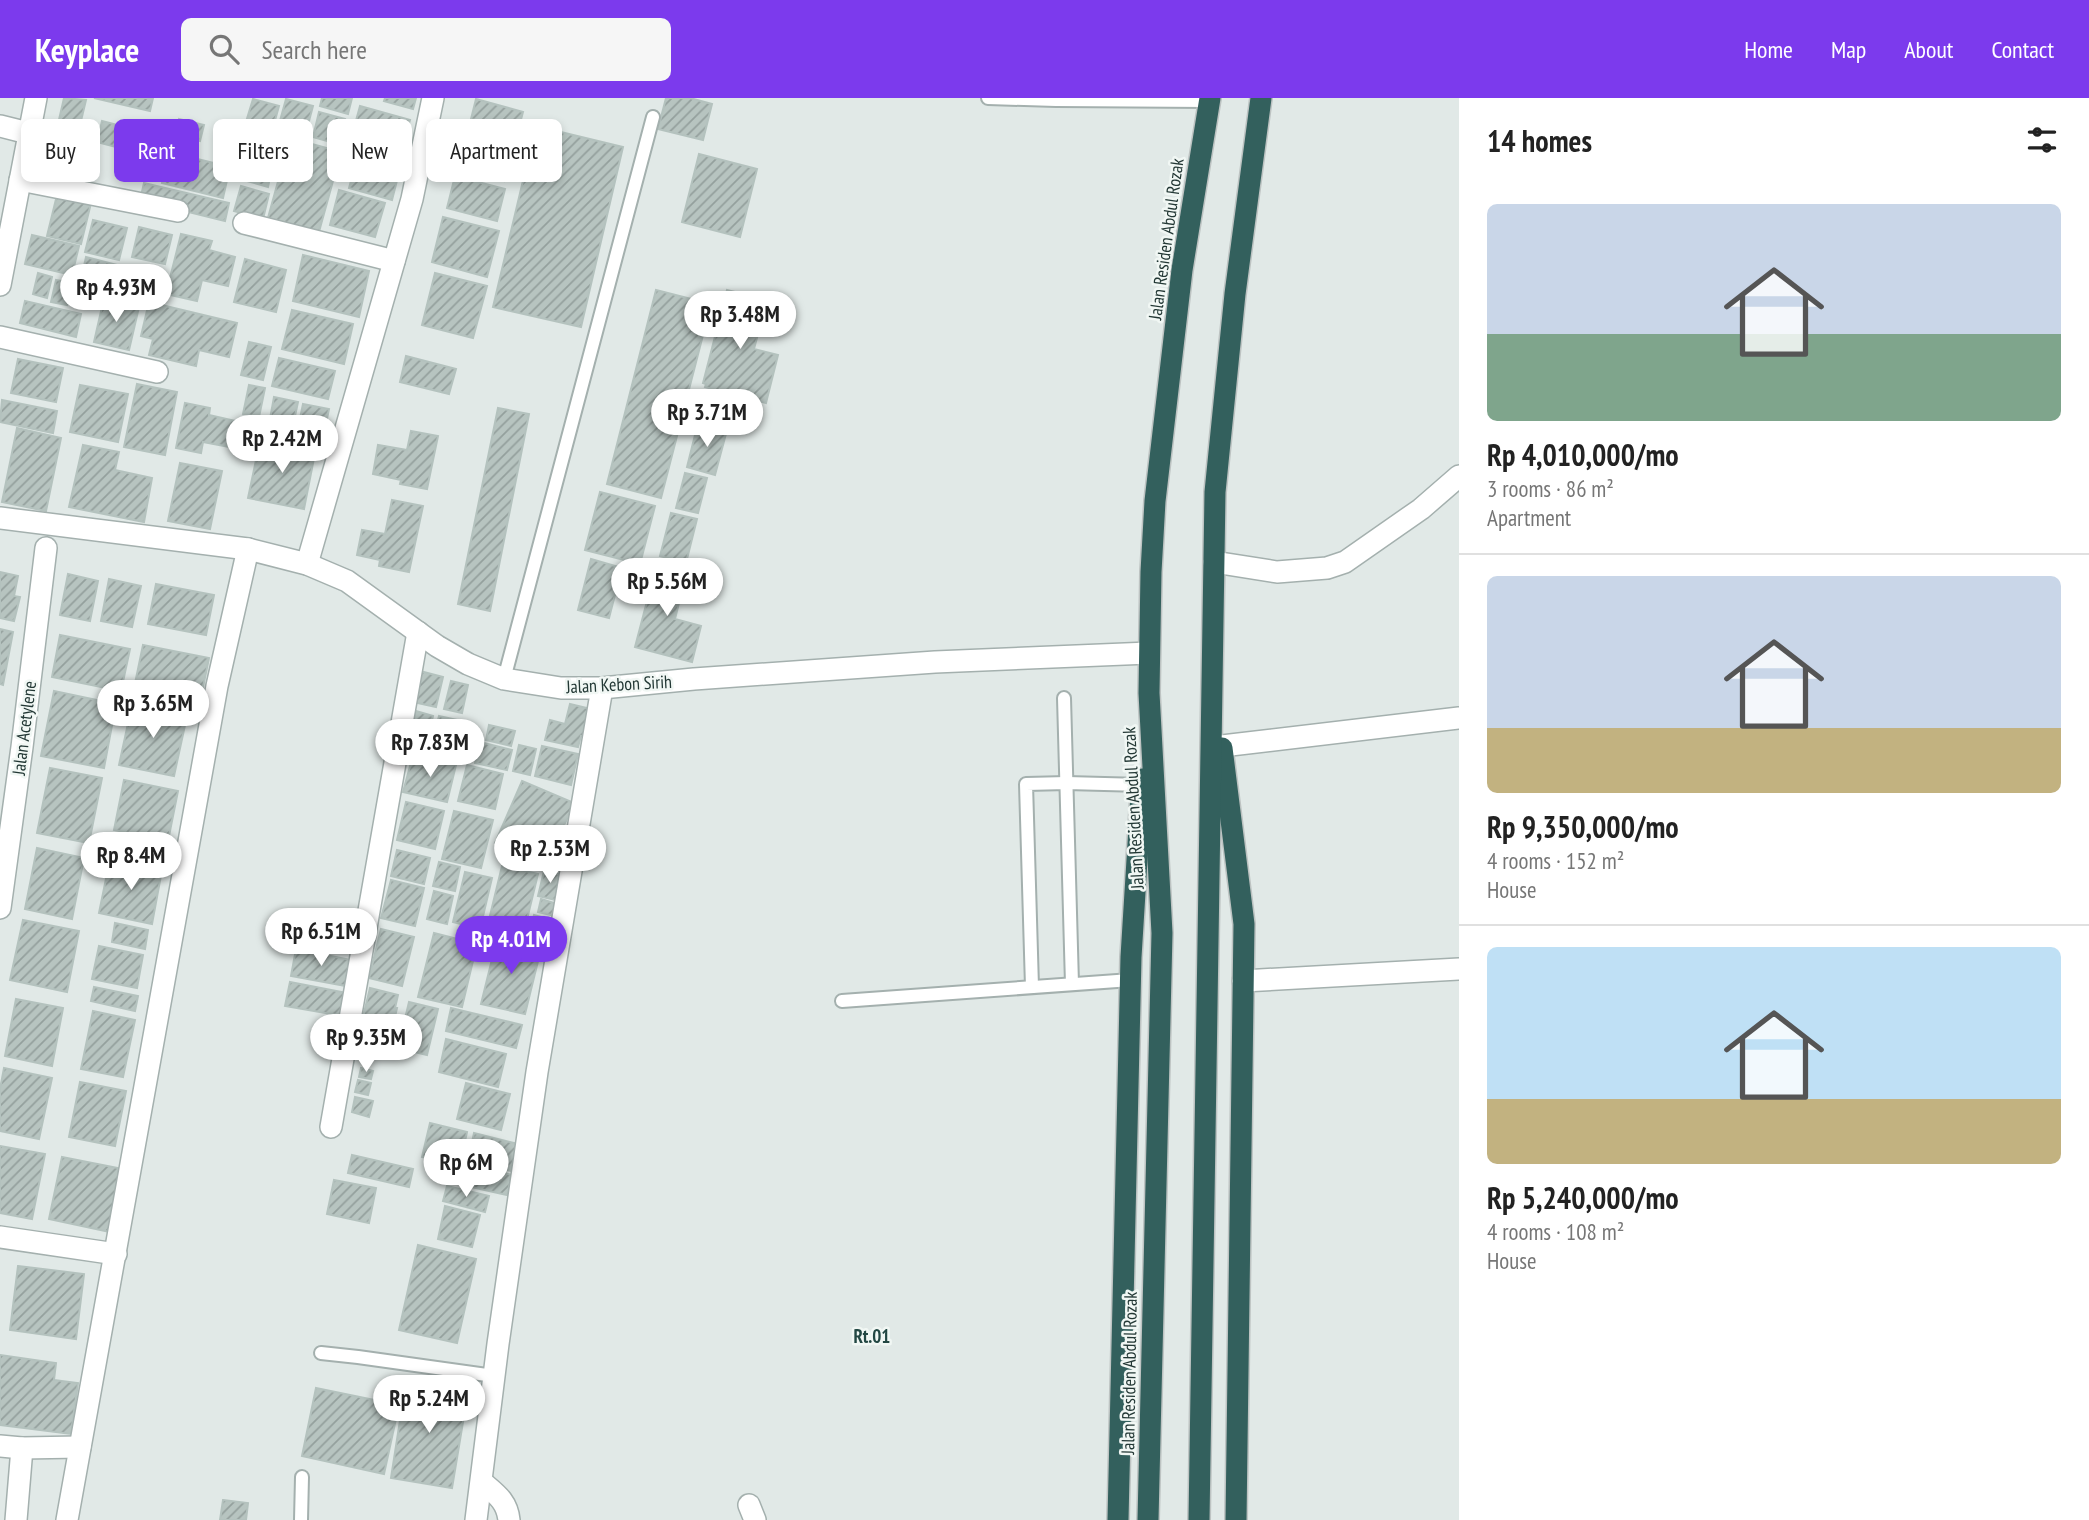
<!DOCTYPE html>
<html lang="en">
<head>
<meta charset="utf-8">
<style>
	:root { --surface:#fff; --page:#f6f6f6; --text:#222; --muted:#767676; --line:#e0e0e0; --accent:#7c3aed }
	body { margin:0; font-family:"PT Sans Narrow",sans-serif; background:var(--page); color:var(--text); height:100vh; display:flex; flex-direction:column; font-size:26px; white-space:nowrap }
	* { box-sizing:border-box; margin:0 }
	p { font-size:23px; color:var(--muted) }
	.icon { flex:none; width:38px; height:38px; fill:none; stroke:currentColor; stroke-width:2; stroke-linecap:round; stroke-linejoin:round }
	.map { position:relative; flex:1; overflow:hidden }
	.drawer { display:flex; flex-direction:column; background:var(--surface); width:630px }
	.drawer>* { flex:none }
	.banner { position:absolute; left:21px; top:21px; width:665px; height:63px; display:flex; gap:14px }
	.price { position:absolute; translate:-50% -60px; padding:0 16px; border-radius:24px; background:#fff; color:#222; font-size:23px; line-height:46px; filter:drop-shadow(0 2px 4px #0008) }
	.price::after { content:''; position:absolute; left:50%; top:42px; width:21px; height:16px; margin-left:-10px; background:inherit; clip-path:polygon(0 0,100% 0,50% 100%) }
	.price.on { background:var(--accent); color:#fff }
	ul { padding:0; list-style:none }
	li { display:grid; align-content:center; gap:14px; height:371px; padding:0 28px }
	li+li { border-top:2px solid var(--line) }
	li span { display:grid; place-items:center; height:217px; border-radius:10px; color:#555 }
	li>.icon { margin-inline-start:auto }
	span .icon { width:126px; height:126px; fill:#fffc; stroke-width:1 }
	li b { font-size:30px }
	h2 { display:flex; justify-content:space-between; align-items:center; height:84px; padding:0 28px; font-size:30px }
	.tag { padding:0 24px; border-radius:10px; background:var(--surface); box-shadow:0 4px 10px #0003; font-size:24px; line-height:63px }
	.tag.on { background:var(--accent); color:#fff }
	header { display:flex; align-items:center; gap:42px; box-sizing:border-box; height:98px; padding:0 35px; background:var(--accent); color:#fff }
	header strong { font-size:33px }
	nav { display:flex; gap:38px; margin-inline-start:auto; font-size:24px }
	.search { width:490px; height:63px; background:var(--page); display:flex; align-items:center; gap:18px; box-sizing:border-box; padding:0 24px; border-radius:10px; color:var(--muted); font-size:26px }
	main { display:flex; flex:1; min-height:0 }
	.map>svg:first-child { display:block }
</style>
</head>
<body>
<header>
<strong>Keyplace</strong>
<div class="search"><svg class="icon" aria-label="search" viewBox="0 0 24 24"><circle cx="10" cy="10" r="6"/><path d="M15 15l6 6"/></svg>Search here</div>
<nav><a>Home</a><a>Map</a><a>About</a><a>Contact</a></nav>
</header>
<main>
<div class="map">
<svg width="1459" height="1422" viewBox="0 0 1459 1422">
	<defs>
		<pattern id="building-hatch" width="6" height="6" patternUnits="userSpaceOnUse" patternTransform="scale(1.75)"><rect width="6" height="6" fill="#b7c4c0"/><path d="M-1 1l2-2M0 6l6-6M5 7l2-2" fill="none" stroke="#94a09d"/></pattern>
	</defs>
	<rect width="100%" height="100%" fill="#e1e9e7"/>
	<g fill="url(#building-hatch)" stroke="#b4c2be" stroke-width="2">
		<path d="M64 0 86 2 76 44 55 39Z"/>
		<path d="M94 0H153L150 13Z"/>
		<path d="M322 0H352L348 16 320 8Z"/>
		<path d="M385 0H416L413 11 384 3Z"/>
		<path d="M666 0H690L712 6 703 42 658 31Z"/>
		<path d="M253 1 279 8 269 44 242 37Z"/>
		<path d="M286 1 313 8 305 38 278 30Z"/>
		<path d="M476 1 523 14 518 33 471 21Z"/>
		<path d="M360 8 410 22 400 55 351 41Z"/>
		<path d="M319 14 345 21 338 46 313 39Z"/>
		<path d="M179 21 204 27 200 43 175 37Z"/>
		<path d="M102 23 125 29 120 50 97 44Z"/>
		<path d="M536 28 623 49 581 229 493 209Z"/>
		<path d="M469 29 514 40 508 63 464 51Z"/>
		<path d="M155 36 194 46 193 54 152 44Z"/>
		<path d="M290 40 341 54 317 141 266 127Z"/>
		<path d="M247 49 279 57 275 72 243 63Z"/>
		<path d="M360 51 402 63 392 102 349 90Z"/>
		<path d="M169 54 230 69 223 100 162 85Z"/>
		<path d="M699 56 757 71 740 139 682 124Z"/>
		<path d="M461 59 508 71 504 83 458 71Z"/>
		<path d="M244 67 271 75 268 89 240 81Z"/>
		<path d="M455 78 505 91 497 123 447 110Z"/>
		<path d="M144 85 229 105 225 123 140 102Z"/>
		<path d="M241 88 269 96 263 121 234 113Z"/>
		<path d="M339 92 385 105 375 139 330 127Z"/>
		<path d="M57 97 91 105 81 146 47 138Z"/>
		<path d="M443 119 499 133 487 179 432 164Z"/>
		<path d="M93 122 127 130 119 162 85 154Z"/>
		<path d="M139 129 172 137 165 166 132 159Z"/>
		<path d="M181 136 212 143 209 152 235 159 228 188 202 182 197 203 166 196Z"/>
		<path d="M32 137 79 148 72 177 25 166Z"/>
		<path d="M303 157 369 173 359 219 293 203Z"/>
		<path d="M86 159 117 167 111 193 80 186Z"/>
		<path d="M245 161 286 172 276 214 234 204Z"/>
		<path d="M38 175 52 179 47 200 33 196Z"/>
		<path d="M435 175 487 188 473 240 422 227Z"/>
		<path d="M56 182 73 185 67 207 51 204Z"/>
		<path d="M656 192 711 206 661 400 607 386Z"/>
		<path d="M727 192 767 202 754 251 778 257 766 305 705 289 706 286 703 285Z"/>
		<path d="M104 200 139 209 129 252 94 244Z"/>
		<path d="M25 203 81 216 76 239 20 225Z"/>
		<path d="M149 204 237 225 229 259 199 252 196 268 149 257 153 241 141 238Z"/>
		<path d="M292 212 353 226 344 266 282 251Z"/>
		<path d="M249 244 271 249 263 282 241 277Z"/>
		<path d="M406 258 456 271 449 296 400 284Z"/>
		<path d="M279 260 335 273 328 301 272 288Z"/>
		<path d="M18 261 63 270 56 304 11 295Z"/>
		<path d="M137 286 177 294 165 357 124 349Z"/>
		<path d="M80 287 128 296 118 344 70 334Z"/>
		<path d="M249 287 265 290 259 319 243 316Z"/>
		<path d="M703 293 736 301 729 328 696 319Z"/>
		<path d="M274 299 298 304 291 337 268 332Z"/>
		<path d="M2 302 57 313 53 335 0 324Z"/>
		<path d="M185 305 210 310 209 317 240 324 235 350 203 344 201 355 176 350Z"/>
		<path d="M303 306 329 311 322 345 296 340Z"/>
		<path d="M498 310 529 316 490 513 458 506Z"/>
		<path d="M698 325 727 332 715 377 687 369Z"/>
		<path d="M17 330 61 340 46 413 2 404Z"/>
		<path d="M411 333 438 338 427 391 400 386 401 382 373 376 378 347 407 352Z"/>
		<path d="M260 343 315 355 304 411 248 400Z"/>
		<path d="M83 347 119 354 115 372 152 380 144 424 69 409Z"/>
		<path d="M180 365 222 373 210 431 168 423Z"/>
		<path d="M685 375 707 380 698 415 676 410Z"/>
		<path d="M600 394 655 408 640 466 585 452Z"/>
		<path d="M392 402 423 408 409 474 379 468 380 462 357 457 362 432 385 436Z"/>
		<path d="M671 415 697 421 686 465 660 458Z"/>
		<path d="M591 461 622 470 609 520 578 512Z"/>
		<path d="M657 465 687 473 675 521 701 528 692 564 635 549Z"/>
		<path d="M0 474 18 478 14 498 20 499 14 523 0 520Z"/>
		<path d="M68 476 98 483 90 523 60 517Z"/>
		<path d="M109 481 141 488 132 529 101 523Z"/>
		<path d="M156 486 214 497 206 537 148 526Z"/>
		<path d="M0 531 13 534 3 587 0 586Z"/>
		<path d="M60 537 130 551 121 593 52 579Z"/>
		<path d="M143 547 209 560 199 609 133 595Z"/>
		<path d="M420 573 443 579 436 609 413 604Z"/>
		<path d="M451 583 468 587 462 615 444 611Z"/>
		<path d="M54 593 116 606 104 670 41 658Z"/>
		<path d="M570 606 591 611 585 639 581 638 578 649 545 642 550 622 565 626Z"/>
		<path d="M132 607 187 618 174 678 119 667Z"/>
		<path d="M416 613 433 618 427 645 409 641Z"/>
		<path d="M439 618 471 625 463 658 431 650Z"/>
		<path d="M489 627 515 633 511 648 486 642Z"/>
		<path d="M480 644 512 652 507 672 475 665Z"/>
		<path d="M519 647 536 651 530 677 513 673Z"/>
		<path d="M542 648 578 656 571 687 535 678Z"/>
		<path d="M413 657 456 667 447 704 403 694Z"/>
		<path d="M467 667 503 676 495 711 458 703Z"/>
		<path d="M50 670 102 680 89 745 37 735Z"/>
		<path d="M124 682 178 693 168 743 114 732Z"/>
		<path d="M522 683 574 705 546 768 495 745Z"/>
		<path d="M406 704 444 713 435 751 397 742Z"/>
		<path d="M454 713 493 722 481 770 442 761Z"/>
		<path d="M37 750 84 760 72 821 25 811Z"/>
		<path d="M397 752 430 760 424 786 391 778Z"/>
		<path d="M110 761 162 772 152 826 99 815Z"/>
		<path d="M439 764 460 769 455 793 433 788Z"/>
		<path d="M502 768 538 776 523 838 487 830Z"/>
		<path d="M544 773 562 777 556 802 538 798Z"/>
		<path d="M465 774 492 780 480 831 453 824Z"/>
		<path d="M391 782 424 790 415 828 381 820Z"/>
		<path d="M434 793 453 798 447 826 427 821Z"/>
		<path d="M541 801 557 806 555 818 538 814Z"/>
		<path d="M534 817 552 822 546 844 528 840Z"/>
		<path d="M23 822 79 833 67 894 10 882Z"/>
		<path d="M115 825 148 832 145 851 112 844Z"/>
		<path d="M381 831 414 839 402 888 369 880Z"/>
		<path d="M434 835 477 846 462 909 418 899Z"/>
		<path d="M497 841 541 851 525 916 481 906Z"/>
		<path d="M99 848 143 857 137 890 92 881Z"/>
		<path d="M296 851 351 862 346 888 291 878Z"/>
		<path d="M290 884 347 895 343 918 285 908Z"/>
		<path d="M94 889 138 898 135 913 91 903Z"/>
		<path d="M370 890 398 897 395 910H397L389 945 371 941 376 922 363 919Z"/>
		<path d="M16 901 63 910 52 968 5 958Z"/>
		<path d="M409 904 438 911 427 957 398 950Z"/>
		<path d="M451 910 522 927 516 950 446 933Z"/>
		<path d="M93 913 135 922 123 979 81 971Z"/>
		<path d="M446 941 506 956 498 989 439 974Z"/>
		<path d="M4 970 52 980 39 1041 0 1033V991Z"/>
		<path d="M361 970 373 973 371 981 359 979Z"/>
		<path d="M358 982 371 985 368 997 355 994Z"/>
		<path d="M80 984 126 993 115 1048 69 1039Z"/>
		<path d="M466 985 510 996 501 1032 457 1021Z"/>
		<path d="M355 999 373 1003 369 1019 352 1014Z"/>
		<path d="M430 1025 467 1034 460 1067 422 1059Z"/>
		<path d="M474 1035 518 1046 511 1073 468 1063Z"/>
		<path d="M0 1048 45 1056 32 1121 0 1115Z"/>
		<path d="M352 1057 413 1071 409 1089 348 1075Z"/>
		<path d="M62 1059 123 1071 110 1134 49 1121Z"/>
		<path d="M476 1068 512 1077 507 1097 471 1089Z"/>
		<path d="M334 1082 376 1090 369 1125 327 1116Z"/>
		<path d="M447 1088 489 1098 485 1114 443 1103Z"/>
		<path d="M445 1108 480 1117 472 1149 438 1141Z"/>
		<path d="M418 1147 476 1161 457 1245 399 1232Z"/>
		<path d="M18 1168 84 1176 76 1241 10 1232Z"/>
		<path d="M0 1257 56 1265 54 1282 78 1285 71 1336 0 1327Z"/>
		<path d="M406 1284 468 1294 452 1390 391 1380Z"/>
		<path d="M316 1290 399 1307 384 1376 302 1358Z"/>
		<path d="M223 1402 248 1405 246 1422H220Z"/>
	</g>
	<g fill="none" stroke-linecap="round" stroke-linejoin="round">
		<defs>
			<g id="lane">
				<path d="M988 0 1056 2 1209 3"/>
				<path d="M504 581 653 19"/>
				<path d="M1064 600 1072 886"/>
				<path d="M1032 889 1026 686 1067 685 1142 687"/>
				<path d="M842 903 1131 882"/>
				<path d="M321 1255 358 1259 494 1278"/>
				<path d="M301 1422 302 1379"/>
			</g>
			<g id="street">
				<path d="M0 28 28 35"/>
				<path d="M20 82 178 113"/>
				<path d="M244 125 394 163"/>
				<path d="M0 187 36 0"/>
				<path d="M0 239 157 274"/>
				<path d="M0 420 248 451 307 466 347 483 437 548 468 566 504 581 561 590H602L694 581 935 564 1149 555"/>
				<path d="M1214 464 1277 474 1327 470 1345 464 1421 411 1459 378"/>
				<path d="M307 466 412 101 433 0"/>
				<path d="M1222 648 1459 620"/>
				<path d="M0 810 22 649 46 450"/>
				<path d="M1243 883 1459 871"/>
				<path d="M331 1029 418 534"/>
				<path d="M0 1139 116 1156"/>
				<path d="M0 1348 22 1350 80 1349"/>
				<path d="M482 1384C496 1396 507 1403 509 1422"/>
				<path d="M749 1407 755 1422"/>
				<path d="M16 1422 22 1350"/>
				<path d="M67 1422 217 588 248 451"/>
				<path d="M476 1422 498 1246 537 974 602 590"/>
			</g>
			<g id="highway">
				<path d="M1222 650 1244 826 1236 1422"/>
				<path d="M1118 1422 1131 859 1142 681"/>
				<path d="M1148 1422 1162 835 1149 595 1151 474 1155 403 1182 172 1210 0"/>
				<path d="M1199 1422 1215 394 1235 196 1261 0"/>
			</g>
		</defs>
		<use href="#lane" stroke="#a4b0ae" stroke-width="16"/>
		<use href="#street" stroke="#a4b0ae" stroke-width="24"/>
		<use href="#highway" stroke="#bdc3c2" stroke-width="24"/>
		<use href="#lane" stroke="#fff" stroke-width="12"/>
		<use href="#street" stroke="#fff" stroke-width="21"/>
		<use href="#highway" stroke="#33605d" stroke-width="21"/>
	</g>
	<g text-anchor="middle" dominant-baseline="central" stroke-width="5" stroke-linejoin="round" paint-order="stroke">
		<g font-size="18" fill="#233835" stroke="#f1f7f4">
			<text transform="translate(1166 141) rotate(-82)">Jalan Residen Abdul Rozak</text>
			<text transform="translate(619 586) rotate(-3)">Jalan Kebon Sirih</text>
			<text transform="translate(24 630) rotate(-83)">Jalan Acetylene</text>
			<text transform="translate(1133 710) rotate(-93)">Jalan Residen Abdul Rozak</text>
			<text transform="translate(1129 1275) rotate(-89)">Jalan Residen Abdul Rozak</text>
		</g>
		<g font-size="19" font-weight="bold" fill="#224743" stroke="#f1f7f4">
			<text x="872" y="1238">Rt.01</text>
		</g>
	</g>
</svg>
<b class="price" style="left:116px;top:226px">Rp 4.93M</b>
<b class="price" style="left:740px;top:253px">Rp 3.48M</b>
<b class="price" style="left:707px;top:351px">Rp 3.71M</b>
<b class="price" style="left:282px;top:377px">Rp 2.42M</b>
<b class="price" style="left:667px;top:520px">Rp 5.56M</b>
<b class="price" style="left:153px;top:642px">Rp 3.65M</b>
<b class="price" style="left:430px;top:681px">Rp 7.83M</b>
<b class="price" style="left:550px;top:787px">Rp 2.53M</b>
<b class="price" style="left:131px;top:794px">Rp 8.4M</b>
<b class="price" style="left:321px;top:870px">Rp 6.51M</b>
<b class="price on" style="left:511px;top:878px">Rp 4.01M</b>
<b class="price" style="left:366px;top:976px">Rp 9.35M</b>
<b class="price" style="left:466px;top:1101px">Rp 6M</b>
<b class="price" style="left:429px;top:1337px">Rp 5.24M</b>
<div class="banner">
<a class="tag">Buy</a>
<a class="tag on">Rent</a>
<a class="tag">Filters</a>
<a class="tag">New</a>
<a class="tag">Apartment</a>
</div>
</div>
<section class="drawer">
<h2>14 homes<svg class="icon" aria-label="filters" viewBox="0 0 24 24"><path d="M4 7h16M4 17h16"/><circle cx="9" cy="7" r="2"/><circle cx="15" cy="17" r="2"/></svg></h2>
<ul>
<li><span style="background:linear-gradient(#c9d6e8 60%,#7fa58c 0)"><svg class="icon" aria-label="home" viewBox="0 0 24 24"><path d="M3 11l9-7 9 7M6 9v11h12V9"/></svg></span><div><b>Rp 4,010,000/mo</b><p>3 rooms · 86 m²</p><p>Apartment</p></div></li>
<li><span style="background:linear-gradient(#c9d6e8 70%,#c2b280 0)"><svg class="icon" aria-label="home" viewBox="0 0 24 24"><path d="M3 11l9-7 9 7M6 9v11h12V9"/></svg></span><div><b>Rp 9,350,000/mo</b><p>4 rooms · 152 m²</p><p>House</p></div></li>
<li><span style="background:linear-gradient(#bfe0f5 70%,#c2b280 0)"><svg class="icon" aria-label="home" viewBox="0 0 24 24"><path d="M3 11l9-7 9 7M6 9v11h12V9"/></svg></span><div><b>Rp 5,240,000/mo</b><p>4 rooms · 108 m²</p><p>House</p></div></li>
</ul>
</section>
</main>
</body>
</html>
